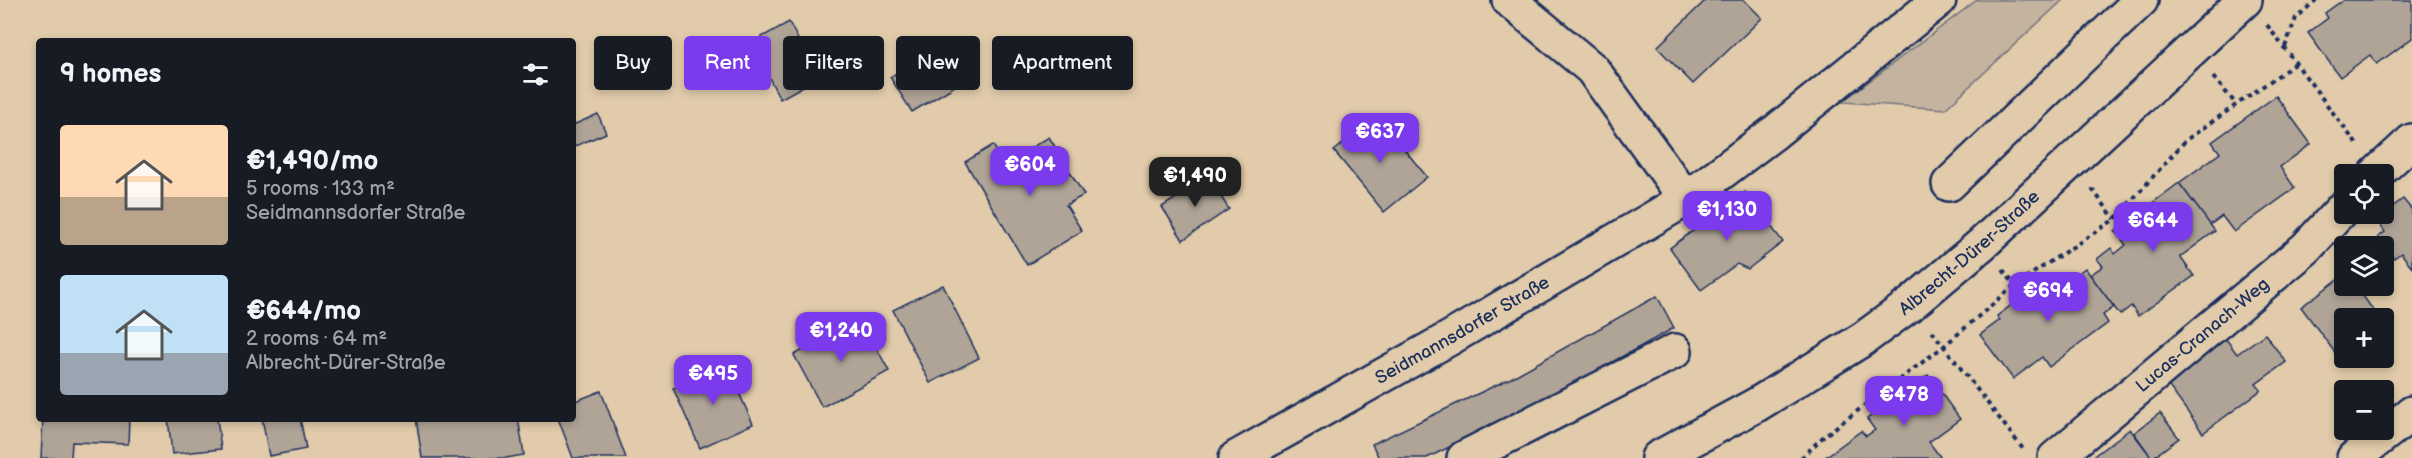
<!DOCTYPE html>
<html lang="en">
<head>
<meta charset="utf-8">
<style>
	:root { --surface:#171b24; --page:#242831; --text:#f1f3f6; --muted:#9ea1a6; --accent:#7c3aed }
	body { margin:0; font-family:"Balsamiq Sans",sans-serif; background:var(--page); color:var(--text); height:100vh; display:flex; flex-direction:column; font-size:22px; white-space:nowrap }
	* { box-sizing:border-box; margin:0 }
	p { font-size:20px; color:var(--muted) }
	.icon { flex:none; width:33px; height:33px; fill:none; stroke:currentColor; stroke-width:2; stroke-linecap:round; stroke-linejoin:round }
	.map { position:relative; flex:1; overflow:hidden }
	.details { position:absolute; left:36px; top:38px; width:540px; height:384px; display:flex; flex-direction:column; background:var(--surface); border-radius:6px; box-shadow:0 3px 9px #0003 }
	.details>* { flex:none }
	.guide { position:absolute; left:594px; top:36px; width:570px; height:54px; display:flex; gap:12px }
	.controls { position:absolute; left:2334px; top:164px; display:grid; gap:12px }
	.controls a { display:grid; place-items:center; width:60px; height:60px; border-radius:6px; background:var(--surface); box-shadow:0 3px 9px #0003; font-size:30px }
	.price { position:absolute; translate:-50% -51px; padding:0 14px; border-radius:12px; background:var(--accent); color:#fff; font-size:20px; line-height:39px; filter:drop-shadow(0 2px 3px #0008) }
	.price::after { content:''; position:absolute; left:50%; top:36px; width:18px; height:14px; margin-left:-9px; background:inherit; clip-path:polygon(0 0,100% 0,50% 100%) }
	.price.selected { background:#222; color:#fff }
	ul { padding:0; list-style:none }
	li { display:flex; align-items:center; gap:18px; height:150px; padding:0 24px }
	li span { display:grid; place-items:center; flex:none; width:168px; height:120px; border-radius:6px; color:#555 }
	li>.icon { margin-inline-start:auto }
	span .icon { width:72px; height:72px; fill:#fffc; stroke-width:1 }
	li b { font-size:26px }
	h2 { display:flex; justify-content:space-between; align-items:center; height:72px; padding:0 24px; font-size:26px }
	.tag { padding:0 21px; border-radius:6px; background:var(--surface); box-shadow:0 3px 9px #0003; font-size:21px; line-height:54px }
	.tag.selected { background:var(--accent); color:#fff }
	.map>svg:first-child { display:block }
</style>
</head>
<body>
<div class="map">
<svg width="2412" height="458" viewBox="0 0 2412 458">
	<rect width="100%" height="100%" fill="#e1cbaa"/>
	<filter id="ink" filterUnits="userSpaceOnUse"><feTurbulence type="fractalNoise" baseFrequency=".0167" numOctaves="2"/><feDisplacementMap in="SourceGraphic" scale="12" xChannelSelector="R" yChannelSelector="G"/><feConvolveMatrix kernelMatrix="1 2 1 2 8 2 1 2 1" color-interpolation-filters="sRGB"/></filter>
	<g filter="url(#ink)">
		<path fill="#c4b49f" stroke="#70727e" stroke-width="1.5" d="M1977 0H2063L1945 109 1842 102Z"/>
		<g fill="#b0a497" stroke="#1b2f5e" stroke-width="1.5">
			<path d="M1706 0H1744L1762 18 1693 84 1657 47Z"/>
			<path d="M2343 0H2412V38L2377 64 2370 55 2340 77 2308 33 2328 18 2325 13Z"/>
			<path d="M789 22 818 78 780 99 751 43Z"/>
			<path d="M938 47 960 83 912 112 890 77Z"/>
			<path d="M2276 96 2311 144 2280 167 2295 188 2234 232 2222 216 2210 225 2179 183 2220 153 2212 142Z"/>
			<path d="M598 114 606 133 573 147V125Z"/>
			<path d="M1377 116 1427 177 1384 212 1334 151Z"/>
			<path d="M1049 137 1084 195 1066 205 1082 231 1027 265 965 162 993 145 1004 164Z"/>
			<path d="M1208 177 1229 209 1183 240 1162 207Z"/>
			<path d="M2179 183 2215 231 2180 257 2194 276 2138 316 2131 306 2120 315 2090 275 2103 266 2097 259 2111 248 2115 254 2126 245 2115 231Z"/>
			<path d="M1745 192 1783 242 1748 269 1737 264 1701 290 1670 248Z"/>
			<path d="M2403 199 2412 210V267L2401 253 2394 258 2378 237 2385 232 2376 219Z"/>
			<path d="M2085 268 2114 307 2103 315 2108 323 2049 367 2042 357 2013 379 1980 335 2000 320 1997 316 2037 286 2045 297 2052 292 2047 285 2063 273 2068 281Z"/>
			<path d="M2344 275V285H2355L2379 318H2344V348L2336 354 2301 307Z"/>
			<path d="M943 285 979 358 930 383 893 310Z"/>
			<path d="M1657 296 1674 328 1523 411 1427 458H1379L1372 444 1511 378Z"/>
			<path d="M861 319 889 371 822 407 794 355Z"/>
			<path d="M2265 334 2286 362 2256 384 2261 390 2203 433 2167 384 2226 339 2237 354Z"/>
			<path d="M726 364 753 424 700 448 673 388Z"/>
			<path d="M1928 375 1960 419 1929 442 1941 458H1824L1861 431 1866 436 1875 430 1867 419Z"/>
			<path d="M601 391 626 458H573L558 418H573V402Z"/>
			<path d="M2160 413 2179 438 2152 458 2134 433Z"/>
			<path d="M43 418H129L128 444 72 442 71 458H41Z"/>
			<path d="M168 418H217L221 449 172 454Z"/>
			<path d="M262 418H300L306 449 269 456Z"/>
			<path d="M416 418H518L524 455 506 458H422Z"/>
			<path d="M2130 429 2152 458H2091Z"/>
		</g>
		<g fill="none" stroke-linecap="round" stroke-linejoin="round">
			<defs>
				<g id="minor">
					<path d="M1509 0 1592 69 1686 199"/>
					<path d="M2376 174 2412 141"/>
					<path d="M1949 184 2141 0"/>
					<path id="s1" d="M1236 458 1450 338 1686 199 1775 132 1939 0"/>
					<path d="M1464 458 1675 351"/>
					<path id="s2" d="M1658 458 1756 405 1863 339 1912 303 1982 244 2245 0"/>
					<path id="s3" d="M2055 458 2306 248 2344 207"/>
					<path d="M2354 458 2412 413"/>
				</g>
			</defs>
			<use href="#minor" stroke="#1b2f5e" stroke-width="38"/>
			<g stroke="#1b2f5e" stroke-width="4" stroke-dasharray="4.5 4.5" stroke-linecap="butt">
				<path d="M2267 25 2358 146"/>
				<path d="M2285 47 2296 18 2316 0"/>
				<path d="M2213 77 2236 104"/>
				<path d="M2092 189 2115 219"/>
				<path d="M2003 270 2015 285"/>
				<path d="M1932 331 2023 449"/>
				<path d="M1801 458 1824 436 1944 346 2015 285 2115 219 2186 140 2296 63"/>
			</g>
			<use href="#minor" stroke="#e1cbaa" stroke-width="33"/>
		</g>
	</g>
	<g text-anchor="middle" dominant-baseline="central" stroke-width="4.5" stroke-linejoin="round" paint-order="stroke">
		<g font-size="18" fill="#1b2f5e" stroke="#e1cbaa">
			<text stroke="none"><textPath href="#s2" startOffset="374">Albrecht-Dürer-Straße</textPath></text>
			<text stroke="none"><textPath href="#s1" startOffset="260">Seidmannsdorfer Straße</textPath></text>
			<text stroke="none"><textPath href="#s3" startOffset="192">Lucas-Cranach-Weg</textPath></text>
		</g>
	</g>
</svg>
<div class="controls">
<a><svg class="icon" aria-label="locate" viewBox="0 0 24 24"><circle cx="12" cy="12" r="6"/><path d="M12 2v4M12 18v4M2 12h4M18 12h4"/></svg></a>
<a><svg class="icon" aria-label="layers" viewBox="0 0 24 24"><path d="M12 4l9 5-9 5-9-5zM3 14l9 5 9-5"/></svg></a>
<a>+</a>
<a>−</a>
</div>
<b class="price" style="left:1380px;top:164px">€637</b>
<b class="price" style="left:1030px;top:197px">€604</b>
<b class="price selected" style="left:1195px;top:208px">€1,490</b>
<b class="price" style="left:1727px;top:242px">€1,130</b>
<b class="price" style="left:2153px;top:253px">€644</b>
<b class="price" style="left:2048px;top:323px">€694</b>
<b class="price" style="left:841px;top:363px">€1,240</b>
<b class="price" style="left:713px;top:406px">€495</b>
<b class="price" style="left:1904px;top:427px">€478</b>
<div class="guide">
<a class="tag">Buy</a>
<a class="tag selected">Rent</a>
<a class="tag">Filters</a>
<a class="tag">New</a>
<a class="tag">Apartment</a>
</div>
<section class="details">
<h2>9 homes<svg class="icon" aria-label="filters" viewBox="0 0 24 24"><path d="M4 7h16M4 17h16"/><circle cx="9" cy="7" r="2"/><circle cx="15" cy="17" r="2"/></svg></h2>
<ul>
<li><span style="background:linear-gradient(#ffd9b3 60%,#b9a48a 0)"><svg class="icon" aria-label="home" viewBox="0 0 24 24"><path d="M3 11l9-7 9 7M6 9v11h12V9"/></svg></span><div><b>€1,490/mo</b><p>5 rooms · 133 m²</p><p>Seidmannsdorfer Straße</p></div></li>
<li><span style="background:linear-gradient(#bfe0f5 65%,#9aa5b1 0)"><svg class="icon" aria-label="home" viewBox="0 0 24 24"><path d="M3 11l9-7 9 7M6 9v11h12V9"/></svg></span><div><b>€644/mo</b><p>2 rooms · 64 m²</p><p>Albrecht-Dürer-Straße</p></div></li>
</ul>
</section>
</div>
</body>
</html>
